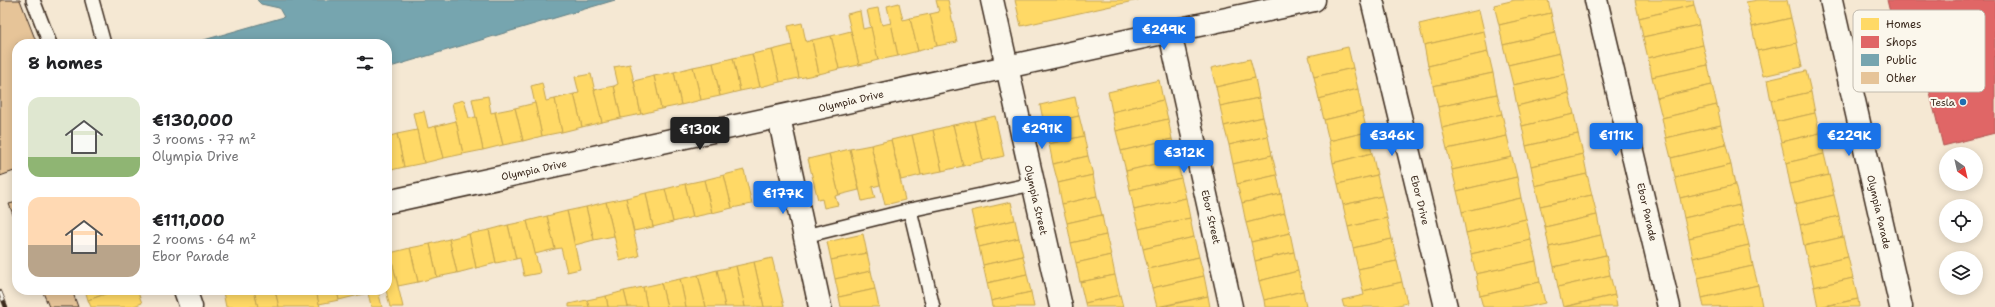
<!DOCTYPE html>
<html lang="en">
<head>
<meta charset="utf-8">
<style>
	:root { --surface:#fff; --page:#f6f6f6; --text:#202124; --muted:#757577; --accent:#1a73e8 }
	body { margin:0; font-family:"Shantell Sans",sans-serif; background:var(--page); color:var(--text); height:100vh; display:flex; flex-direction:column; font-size:15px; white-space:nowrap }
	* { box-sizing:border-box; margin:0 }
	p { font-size:13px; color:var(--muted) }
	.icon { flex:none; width:22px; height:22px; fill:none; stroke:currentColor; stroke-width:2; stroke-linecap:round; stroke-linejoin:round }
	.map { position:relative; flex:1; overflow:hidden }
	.panel { position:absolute; left:12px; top:39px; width:380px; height:256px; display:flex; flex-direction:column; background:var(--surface); border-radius:16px; box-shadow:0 2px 10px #0003 }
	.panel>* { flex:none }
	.needle { width:26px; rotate:146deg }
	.buttons { position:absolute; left:1939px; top:147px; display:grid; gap:8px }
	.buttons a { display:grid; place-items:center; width:44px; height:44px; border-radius:50%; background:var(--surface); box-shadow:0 2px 10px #0003; font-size:20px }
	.price { position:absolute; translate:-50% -34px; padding:0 9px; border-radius:4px; background:var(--accent); color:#fff; font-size:13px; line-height:26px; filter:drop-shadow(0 1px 2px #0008) }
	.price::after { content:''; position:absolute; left:50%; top:24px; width:12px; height:9px; margin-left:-6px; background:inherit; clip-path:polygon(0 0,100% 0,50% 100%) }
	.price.on { background:#222; color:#fff }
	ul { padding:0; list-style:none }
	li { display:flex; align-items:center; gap:12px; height:100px; padding:0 16px }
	li span { display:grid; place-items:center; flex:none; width:112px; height:80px; border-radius:12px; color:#555 }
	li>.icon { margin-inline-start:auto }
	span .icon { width:48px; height:48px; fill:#fffc; stroke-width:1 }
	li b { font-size:17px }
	h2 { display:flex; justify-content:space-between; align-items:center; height:48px; padding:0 16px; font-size:17px }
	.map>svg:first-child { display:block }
</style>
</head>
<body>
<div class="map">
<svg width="1995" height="307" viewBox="0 0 1995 307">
	<rect width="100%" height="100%" fill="#f5e8d3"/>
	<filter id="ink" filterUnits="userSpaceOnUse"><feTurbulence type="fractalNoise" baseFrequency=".025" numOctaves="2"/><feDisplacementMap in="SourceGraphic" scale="8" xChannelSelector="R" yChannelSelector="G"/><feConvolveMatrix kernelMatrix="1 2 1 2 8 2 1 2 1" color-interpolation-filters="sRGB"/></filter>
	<g filter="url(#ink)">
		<g fill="#ffd966" stroke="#c4a450">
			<path d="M936 0H948L957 42 937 46 930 14 939 12Z"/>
			<path d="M1015 0H1138L1021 26Z"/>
			<path d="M1515 0H1548L1551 13 1499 25 1494 5Z"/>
			<path d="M1635 0H1693L1694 5 1639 18Z"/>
			<path d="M1758 0H1787L1791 18 1752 27 1746 2Z"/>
			<path d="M899 3 903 20 910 18 918 51 898 56 887 6Z"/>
			<path d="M1694 5 1699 25 1643 37 1639 18Z"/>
			<path d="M878 8 882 25 891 23 898 56 878 60 867 10Z"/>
			<path d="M1479 10 1484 31 1424 45 1419 24Z"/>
			<path d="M860 11 863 29 871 27 878 60 859 65 847 14Z"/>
			<path d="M1551 13 1555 33 1503 45 1499 25Z"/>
			<path d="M930 14 937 46 918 51 910 18Z"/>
			<path d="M1791 18 1797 43 1757 51 1752 27Z"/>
			<path d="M802 23 806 42 812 40 819 74 799 78 788 26Z"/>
			<path d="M1699 25 1703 45 1648 58 1643 37Z"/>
			<path d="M851 31 859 65 839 69 831 36Z"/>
			<path d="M1484 31 1488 52 1428 66 1424 45Z"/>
			<path d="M1555 33 1560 53 1508 65 1503 45Z"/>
			<path d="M831 36 839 69 819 74 812 40Z"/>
			<path d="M1797 43 1802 67 1763 76 1757 51Z"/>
			<path d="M792 45 799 78 780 82 772 50Z"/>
			<path d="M1703 45 1708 65 1652 77 1648 58Z"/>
			<path d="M1348 47 1353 68 1314 77 1309 56Z"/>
			<path d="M772 50 780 82 760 87 752 54Z"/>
			<path d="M1488 52 1493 73 1433 86 1428 66Z"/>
			<path d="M1560 53 1565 74 1513 85 1508 65Z"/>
			<path d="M752 54 760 87 740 91 733 58Z"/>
			<path d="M733 58 740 91 720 96 713 63Z"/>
			<path d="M1250 59 1255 78 1216 87 1211 68Z"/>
			<path d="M713 63 720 96 701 100 693 67Z"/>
			<path d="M630 64 641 114 621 118 614 86 618 84 614 67Z"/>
			<path d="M1708 65 1712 85 1657 98 1652 77Z"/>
			<path d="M693 67 701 100 681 105 674 72Z"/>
			<path d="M1353 68 1358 89 1319 99 1314 77Z"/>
			<path d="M1806 71 1811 92 1771 101 1767 80Z"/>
			<path d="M674 72 681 105 661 109 654 76Z"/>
			<path d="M1493 73 1497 94 1438 107 1433 86Z"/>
			<path d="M591 74 602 122 582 127 574 94 579 93 575 77Z"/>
			<path d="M1565 74 1569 93 1517 106 1513 85Z"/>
			<path d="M654 76 661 109 641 114 634 81Z"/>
			<path d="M1255 78 1259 98 1220 106 1216 87Z"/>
			<path d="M1159 80 1163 100 1112 112 1108 92Z"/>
			<path d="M542 83 546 101 555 99 562 132 542 136 531 86Z"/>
			<path d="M1712 85 1717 105 1662 118 1657 98Z"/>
			<path d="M614 86 621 118 602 122 594 90Z"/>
			<path d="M1358 89 1362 111 1324 120 1319 99Z"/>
			<path d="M1811 92 1815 113 1776 122 1771 101Z"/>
			<path d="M1569 93 1574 114 1522 126 1517 106Z"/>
			<path d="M574 94 582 127 562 132 555 99Z"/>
			<path d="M1497 94 1502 114 1442 128 1438 107Z"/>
			<path d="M488 96 491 113 495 112 503 145 483 150 472 99Z"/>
			<path d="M1075 97 1079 116 1044 124 1040 105Z"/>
			<path d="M1259 98 1263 117 1224 126 1220 106Z"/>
			<path d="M464 100 469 118 476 117 483 150 463 154 452 103Z"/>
			<path d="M1163 100 1168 119 1116 131 1112 112Z"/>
			<path d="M535 103 542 136 523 141 515 108Z"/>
			<path d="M1717 105 1721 125 1666 138 1662 118Z"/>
			<path d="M515 108 523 141 503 145 495 112Z"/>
			<path d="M424 111 428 128 436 126 444 158 424 163 413 113Z"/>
			<path d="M1362 111 1367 132 1329 141 1324 120Z"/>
			<path d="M1815 113 1820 133 1781 142 1776 122Z"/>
			<path d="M1502 114 1507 136 1447 149 1442 128Z"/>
			<path d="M1574 114 1578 134 1526 146 1522 126Z"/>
			<path d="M995 116 1004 156 983 161 974 121Z"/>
			<path d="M1079 116 1084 136 1049 144 1044 124Z"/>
			<path d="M1263 117 1268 136 1229 145 1224 126Z"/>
			<path d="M1168 119 1172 139 1121 151 1116 131Z"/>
			<path d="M456 121 463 154 444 158 436 126Z"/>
			<path d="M974 121 983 161 963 166 953 125Z"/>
			<path d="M953 125 963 166 942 171 933 130Z"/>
			<path d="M1721 125 1726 145 1671 158 1666 138Z"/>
			<path d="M417 130 424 163 404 167 397 134Z"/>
			<path d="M933 130 942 171 921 175 912 135Z"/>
			<path d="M1367 132 1372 153 1333 163 1329 141Z"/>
			<path d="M1820 133 1824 154 1786 163 1781 142Z"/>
			<path d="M397 134 404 167 387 171V137Z"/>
			<path d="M1578 134 1583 154 1531 166 1526 146Z"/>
			<path d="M912 135 921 175 901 180 891 140Z"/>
			<path d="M1084 136 1088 156 1053 164 1049 144Z"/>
			<path d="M1268 136 1272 155 1233 164 1229 145Z"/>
			<path d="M1507 136 1512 157 1452 170 1447 149Z"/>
			<path d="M1172 139 1177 159 1126 171 1121 151Z"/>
			<path d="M891 140 905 200 885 205 871 145Z"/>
			<path d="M871 145 880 185 872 187 875 198 862 201 850 149Z"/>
			<path d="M1726 145 1731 165 1675 178 1671 158Z"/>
			<path d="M850 149 859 190 839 195 829 154Z"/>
			<path d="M1372 153 1377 175 1338 184 1333 163Z"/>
			<path d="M829 154 839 195 835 196 838 205 824 208 822 199 818 200 808 159Z"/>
			<path d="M1583 154 1587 174 1535 186 1531 166Z"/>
			<path d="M1824 154 1829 175 1790 184 1786 163Z"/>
			<path d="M1272 155 1277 175 1237 184 1233 164Z"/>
			<path d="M1088 156 1093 175 1058 183 1053 164Z"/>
			<path d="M1512 157 1517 177 1457 191 1452 170Z"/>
			<path d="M1177 159 1181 178 1130 190 1126 171Z"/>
			<path d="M1731 165 1735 185 1680 198 1675 178Z"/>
			<path d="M744 170 752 204 732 208 724 175Z"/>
			<path d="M1587 174 1592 195 1540 206 1535 186Z"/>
			<path d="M724 175 732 208 712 213 704 180Z"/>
			<path d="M1093 175 1097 196 1062 204 1058 183Z"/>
			<path d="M1277 175 1281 194 1242 203 1237 184Z"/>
			<path d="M1377 175 1382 196 1343 205 1338 184Z"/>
			<path d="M1829 175 1834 195 1795 204 1790 184Z"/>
			<path d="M1517 177 1521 198 1462 212 1457 191Z"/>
			<path d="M1181 178 1186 198 1134 210 1130 190Z"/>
			<path d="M704 180 712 213 693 217 685 184Z"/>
			<path d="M685 184 693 217 673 222 665 189Z"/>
			<path d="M1735 185 1740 205 1684 218 1680 198Z"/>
			<path d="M665 189 673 222 653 227 646 193Z"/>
			<path d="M646 193 653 227 634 231 626 198Z"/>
			<path d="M1281 194 1285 213 1246 223 1242 203Z"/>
			<path d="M1592 195 1597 215 1545 227 1540 206Z"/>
			<path d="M1834 195 1839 216 1800 225 1795 204Z"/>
			<path d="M1097 196 1102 215 1067 223 1062 204Z"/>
			<path d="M1382 196 1387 218 1348 227 1343 205Z"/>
			<path d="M626 198 639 256 620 261 606 202Z"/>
			<path d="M1186 198 1190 218 1139 229 1134 210Z"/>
			<path d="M1521 198 1526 219 1466 233 1462 212Z"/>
			<path d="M606 202 614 236 594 240 586 207Z"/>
			<path d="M1011 202 1015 220 975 229 971 211Z"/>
			<path d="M1740 205 1744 225 1689 238 1684 218Z"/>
			<path d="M586 207 594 240 575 245 567 211Z"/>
			<path d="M567 211 580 269 567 272 561 248 555 249 547 216Z"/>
			<path d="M1285 213 1290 233 1251 242 1246 223Z"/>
			<path d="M1102 215 1106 235 1071 243 1067 223Z"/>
			<path d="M1597 215 1601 235 1549 247 1545 227Z"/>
			<path d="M547 216 555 249 535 254 527 221Z"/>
			<path d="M1839 216 1843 237 1804 246 1800 225Z"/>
			<path d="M1190 218 1194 237 1143 249 1139 229Z"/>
			<path d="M1387 218 1392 239 1353 248 1348 227Z"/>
			<path d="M1526 219 1531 240 1471 254 1466 233Z"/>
			<path d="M1015 220 1019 238 979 247 975 229Z"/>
			<path d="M527 221 540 273 524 276 520 258 516 259 508 225Z"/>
			<path d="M508 225 516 259 496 263 489 230Z"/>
			<path d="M1744 225 1749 245 1693 258 1689 238Z"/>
			<path d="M489 230 496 263 476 268 469 234Z"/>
			<path d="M1290 233 1294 252 1255 261 1251 242Z"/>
			<path d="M469 234 476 268 457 273 449 239Z"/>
			<path d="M863 234 867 253 831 260 827 242Z"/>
			<path d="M1106 235 1111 255 1076 263 1071 243Z"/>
			<path d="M1601 235 1606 255 1554 267 1549 247Z"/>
			<path d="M1194 237 1199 257 1148 269 1143 249Z"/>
			<path d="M1843 237 1848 257 1809 266 1804 246Z"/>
			<path d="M1019 238 1023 256 983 265 979 247Z"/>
			<path d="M449 239 457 273 437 277 430 244Z"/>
			<path d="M1392 239 1397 261 1358 269 1353 248Z"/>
			<path d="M1531 240 1536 261 1476 274 1471 254Z"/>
			<path d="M430 244 437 277 418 282 410 248Z"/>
			<path d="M1749 245 1753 266 1698 278 1693 258Z"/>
			<path d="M410 248 418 282 398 286 390 253Z"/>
			<path d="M1294 252 1298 271 1259 281 1255 261Z"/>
			<path d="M390 253 398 286 403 307H390L386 290 387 254Z"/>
			<path d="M867 253 871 271 835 279 831 260Z"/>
			<path d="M1111 255 1115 275 1080 282 1076 263Z"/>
			<path d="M1606 255 1610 275 1558 287 1554 267Z"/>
			<path d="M1023 256 1027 274 987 283 983 265Z"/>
			<path d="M1199 257 1204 276 1152 288 1148 269Z"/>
			<path d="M1848 257 1853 278 1814 287 1809 266Z"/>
			<path d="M772 258 784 306 764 307 754 262Z"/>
			<path d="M1397 261 1402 282 1363 291 1358 269Z"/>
			<path d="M1536 261 1540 282 1480 296 1476 274Z"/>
			<path d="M754 262 764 307H745L736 266Z"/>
			<path d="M736 266 745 307H725L717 270Z"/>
			<path d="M1753 266 1758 285 1702 298 1698 278Z"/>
			<path d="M717 270 725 307H706L698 275Z"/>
			<path d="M871 271 875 289 839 297 835 279Z"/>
			<path d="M1298 271 1303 291 1264 300 1259 281Z"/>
			<path d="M1027 274 1031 292 991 301 987 283Z"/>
			<path d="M698 275 706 307H686L680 279Z"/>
			<path d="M1115 275 1120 295 1085 303 1080 282Z"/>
			<path d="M1610 275 1615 295 1563 307 1558 287Z"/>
			<path d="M1204 276 1208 296 1157 307 1152 288Z"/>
			<path d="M1853 278 1858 299 1818 307 1814 287Z"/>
			<path d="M680 279 686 307H667L661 283Z"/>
			<path d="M1402 282 1407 303 1390 307H1344L1342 300 1364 295 1363 291Z"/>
			<path d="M1540 282 1545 303 1527 307H1483L1480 296Z"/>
			<path d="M661 283 667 307H647L643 287Z"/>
			<path d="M1758 285 1762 306 1704 307 1702 298Z"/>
			<path d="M643 287 647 307H628L624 291Z"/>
			<path d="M875 289 879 307H841L839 297Z"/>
			<path d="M85 290H117L88 300Z"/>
			<path d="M117 290H137L142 303 131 307H91L88 300Z"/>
			<path d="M231 290H254L258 307H226L223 292Z"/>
			<path d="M254 290H275L279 307H258Z"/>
			<path d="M275 290H316L320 307H279Z"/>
			<path d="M316 290H337L339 300 319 304Z"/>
			<path d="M337 290H358L359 295 339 300Z"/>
			<path d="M358 290H378L382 307H371L368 293 359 295Z"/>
			<path d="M624 291 628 307H608L606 296Z"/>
			<path d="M1303 291 1306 307H1265L1264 300Z"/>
			<path d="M1031 292 1034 307H992L991 301Z"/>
			<path d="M1120 295 1123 307H1086L1085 303Z"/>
			<path d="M1615 295 1617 307H1565Z"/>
			<path d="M606 296 608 307H589L587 300Z"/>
			<path d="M1208 296 1210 307H1161Z"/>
			<path d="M1858 299 1859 307H1822Z"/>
			<path d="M587 300 589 307H569V304Z"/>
		</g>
		<path fill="#e06666" stroke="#ae5450" d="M1887 0H1995V133L1943 146 1923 65 1904 70Z"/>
		<path fill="#76a5af" stroke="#648084" d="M257 0H615L387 68V44H190L284 17 279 8 261 4Z"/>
		<g fill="#e6c498" stroke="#3b2a1e">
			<path d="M0 0H20L37 44H17V170L0 176Z"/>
			<path d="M17 202V225L9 204Z"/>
			<path d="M42 290H72L78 307H49Z"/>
		</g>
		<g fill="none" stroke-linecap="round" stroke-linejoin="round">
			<defs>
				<g id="lane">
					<path d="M33 0 50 44"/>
					<path d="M92 0 104 44"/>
					<path d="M910 210 933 307"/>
					<path d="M805 236 910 210 1033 184"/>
				</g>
				<g id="street">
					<path d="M992 0 1061 307"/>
					<path d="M1372 0 1446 307"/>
					<path d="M1596 0 1669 307"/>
					<path d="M1831 0 1901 307"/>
					<path d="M1170 33 1231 307"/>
					<path d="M779 117 820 307"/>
					<path d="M387 202 1314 0"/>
					<path d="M185 290 191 307"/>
				</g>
			</defs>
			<use href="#lane" stroke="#3b2a1e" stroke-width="16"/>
			<use href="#street" stroke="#3b2a1e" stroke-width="25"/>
			<use href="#lane" stroke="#fbf7ec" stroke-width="13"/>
			<use href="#street" stroke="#fbf7ec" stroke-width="22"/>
			<defs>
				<path id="rail" d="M0 292 6 307"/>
			</defs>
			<use href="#rail" stroke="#3b2a1e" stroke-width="4.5"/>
			<use href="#rail" stroke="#fbf7ec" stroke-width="3" stroke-dasharray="9" stroke-linecap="butt"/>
		</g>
	</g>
	<circle fill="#1f6fb2" stroke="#fbf7ec" stroke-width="1.5" cx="1963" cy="102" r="4"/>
	<g text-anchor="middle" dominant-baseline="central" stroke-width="4" stroke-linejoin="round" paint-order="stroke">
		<g font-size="10" fill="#3b2a1e" stroke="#fbf7ec">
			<text transform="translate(851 101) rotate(-13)">Olympia Drive</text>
			<text transform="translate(534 170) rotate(-12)">Olympia Drive</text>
			<text transform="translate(1036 200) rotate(77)">Olympia Street</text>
			<text transform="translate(1420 200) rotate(76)">Ebor Drive</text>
			<text transform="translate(1647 212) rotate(77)">Ebor Parade</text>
			<text transform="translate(1879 212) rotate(77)">Olympia Parade</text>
			<text transform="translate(1211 217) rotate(77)">Ebor Street</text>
		</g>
		<g font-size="10" fill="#3b2a1e" stroke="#fbf7ec" text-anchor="end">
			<text x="1955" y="102">Tesla</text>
		</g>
	</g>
	<rect x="1853" y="10" width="132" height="82" rx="6" fill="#fbf7ec" stroke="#c1baae" stroke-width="1"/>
	<rect x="1861" y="18" width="18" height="12" fill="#ffd966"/>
	<rect x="1861" y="36" width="18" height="12" fill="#e06666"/>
	<rect x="1861" y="54" width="18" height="12" fill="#76a5af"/>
	<rect x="1861" y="72" width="18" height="12" fill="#e6c498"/>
	<g font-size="11" fill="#3b2a1e">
		<text x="1886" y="28">Homes</text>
		<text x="1886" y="46">Shops</text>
		<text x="1886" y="64">Public</text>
		<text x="1886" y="82">Other</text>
	</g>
</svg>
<div class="buttons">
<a><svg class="needle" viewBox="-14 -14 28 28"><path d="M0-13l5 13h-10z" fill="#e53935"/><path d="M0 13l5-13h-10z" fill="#757577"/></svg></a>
<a><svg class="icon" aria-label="locate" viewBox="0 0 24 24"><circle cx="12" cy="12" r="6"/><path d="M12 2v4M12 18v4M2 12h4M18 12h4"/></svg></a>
<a><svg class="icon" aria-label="layers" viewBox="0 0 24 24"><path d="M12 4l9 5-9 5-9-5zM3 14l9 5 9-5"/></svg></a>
</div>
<b class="price" style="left:1164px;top:51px">€249K</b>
<b class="price" style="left:1042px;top:150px">€291K</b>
<b class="price on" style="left:700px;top:151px">€130K</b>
<b class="price" style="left:1392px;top:157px">€346K</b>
<b class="price" style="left:1616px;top:157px">€111K</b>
<b class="price" style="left:1849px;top:157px">€229K</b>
<b class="price" style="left:1184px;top:174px">€312K</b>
<b class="price" style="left:783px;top:215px">€177K</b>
<section class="panel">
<h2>8 homes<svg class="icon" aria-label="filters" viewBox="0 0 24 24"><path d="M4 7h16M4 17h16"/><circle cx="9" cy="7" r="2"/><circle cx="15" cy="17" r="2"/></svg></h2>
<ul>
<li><span style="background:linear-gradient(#dfe7d0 75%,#8fb573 0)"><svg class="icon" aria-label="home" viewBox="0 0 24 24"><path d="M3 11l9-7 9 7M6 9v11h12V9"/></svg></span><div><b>€130,000</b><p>3 rooms · 77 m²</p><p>Olympia Drive</p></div></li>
<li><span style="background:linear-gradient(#ffd9b3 60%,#b9a48a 0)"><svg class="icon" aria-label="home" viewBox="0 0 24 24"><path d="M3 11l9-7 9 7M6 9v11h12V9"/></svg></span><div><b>€111,000</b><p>2 rooms · 64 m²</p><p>Ebor Parade</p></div></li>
</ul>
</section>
</div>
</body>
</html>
